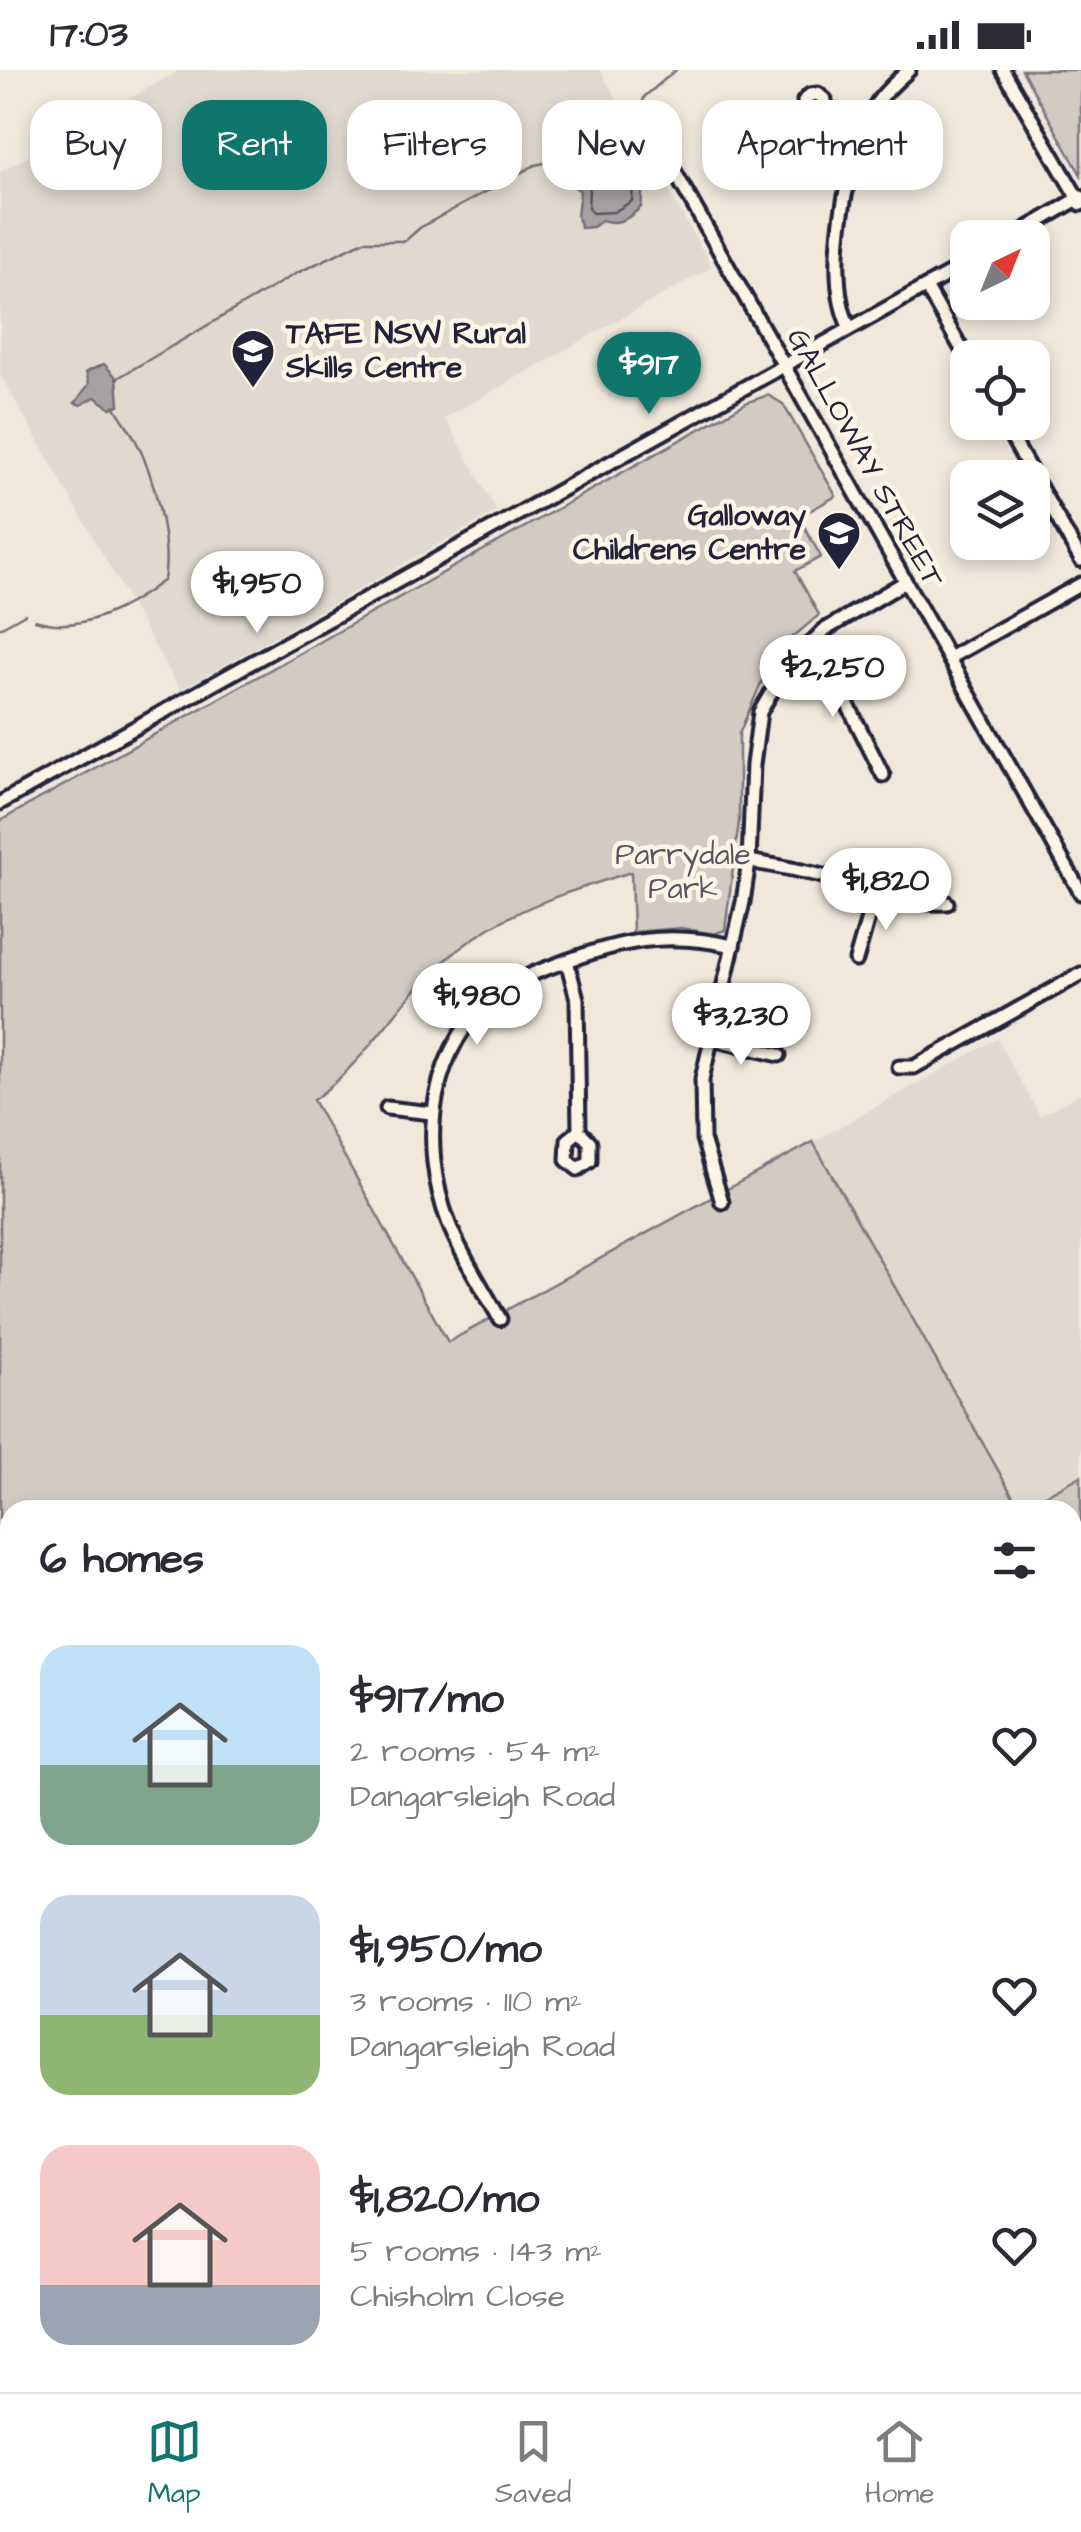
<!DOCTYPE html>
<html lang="en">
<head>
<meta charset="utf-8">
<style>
	:root { --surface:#fff; --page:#f7f7f7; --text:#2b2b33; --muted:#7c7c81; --line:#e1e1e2; --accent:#0f766e }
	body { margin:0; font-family:"Architects Daughter",sans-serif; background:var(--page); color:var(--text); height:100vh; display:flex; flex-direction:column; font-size:38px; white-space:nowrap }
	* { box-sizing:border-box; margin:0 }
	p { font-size:32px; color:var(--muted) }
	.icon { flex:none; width:55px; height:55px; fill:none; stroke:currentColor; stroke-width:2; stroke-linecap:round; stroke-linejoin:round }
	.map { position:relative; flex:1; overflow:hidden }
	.sheet { position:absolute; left:0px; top:1430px; width:1082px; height:892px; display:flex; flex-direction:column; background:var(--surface); border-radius:30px 30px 0 0; box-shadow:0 5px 15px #0003 }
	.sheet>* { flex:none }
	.banner { position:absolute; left:30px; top:30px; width:1022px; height:90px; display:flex; gap:20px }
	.needle { width:65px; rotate:43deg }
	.controls { position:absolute; left:950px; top:150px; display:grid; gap:20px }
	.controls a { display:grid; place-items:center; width:100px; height:100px; border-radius:20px; background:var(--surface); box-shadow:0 5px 15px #0003; font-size:50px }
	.price { position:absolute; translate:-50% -85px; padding:0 22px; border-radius:35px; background:#fff; color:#222; font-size:32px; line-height:65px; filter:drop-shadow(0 2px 5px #0008) }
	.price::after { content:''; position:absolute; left:50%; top:60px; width:30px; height:22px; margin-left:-15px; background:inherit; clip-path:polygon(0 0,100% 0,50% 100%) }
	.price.on { background:var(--accent); color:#fff }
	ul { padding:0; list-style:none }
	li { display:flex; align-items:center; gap:30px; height:250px; padding:0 40px }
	li span { display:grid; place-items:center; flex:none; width:280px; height:200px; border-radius:30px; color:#555 }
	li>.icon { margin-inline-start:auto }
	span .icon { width:120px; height:120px; fill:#fffc; stroke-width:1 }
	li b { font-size:42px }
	h2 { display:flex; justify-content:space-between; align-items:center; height:120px; padding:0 40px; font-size:42px }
	.chip { padding:0 35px; border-radius:30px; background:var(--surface); box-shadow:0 5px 15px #0003; font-size:35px; line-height:90px }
	.chip.on { background:var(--accent); color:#fff }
	.status { display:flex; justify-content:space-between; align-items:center; height:70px; padding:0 50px; background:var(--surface); direction:ltr }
	.status svg { height:28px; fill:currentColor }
	.menu { display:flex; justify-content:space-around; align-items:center; height:140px; border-top:2px solid var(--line); background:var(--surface); font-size:28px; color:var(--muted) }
	.menu a { display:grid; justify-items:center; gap:5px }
	.menu .on { color:var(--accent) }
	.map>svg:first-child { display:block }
</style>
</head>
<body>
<div class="status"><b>17:03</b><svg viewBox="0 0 49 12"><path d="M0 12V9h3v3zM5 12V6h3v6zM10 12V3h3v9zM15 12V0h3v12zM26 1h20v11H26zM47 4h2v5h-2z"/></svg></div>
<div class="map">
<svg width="1081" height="2322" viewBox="0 0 1081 2322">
	<rect width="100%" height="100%" fill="#efe8db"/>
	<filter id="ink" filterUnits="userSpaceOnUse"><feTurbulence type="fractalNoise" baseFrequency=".01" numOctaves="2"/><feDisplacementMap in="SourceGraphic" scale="20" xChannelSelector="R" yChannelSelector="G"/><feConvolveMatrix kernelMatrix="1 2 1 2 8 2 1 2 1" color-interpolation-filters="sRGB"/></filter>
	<g filter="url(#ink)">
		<g fill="#e0d9cf">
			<path d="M180 0H600L712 197 445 348 497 441 180 620 0 304V102Z"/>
			<path d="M997 969 1040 1046 1081 1023V1406L1020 1440 813 1072Z"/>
			<path d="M10 1877V2090L0 2089V1883Z"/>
			<path d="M0 2125 10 2126V2251H0Z"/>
			<path d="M532 2312 542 2322H121L109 2313Z"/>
			<path d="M587 2312H748L755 2322H584L581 2318Z"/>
		</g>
		<g fill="#d1cbc3" stroke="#7a767f" stroke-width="2.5">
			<path d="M1022 0H1081V105Z"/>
			<path d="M768 325 783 334 836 426 799 447 821 487 795 501 819 545 774 583 739 664V752L725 860 714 864 681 858 633 862 631 802C545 829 481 848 418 917 385 954 354 1002 313 1030L448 1272 813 1072 1020 1439 1081 1406V2132L1072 2131V1440H10V1877L0 1883V751L748 332Z"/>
			<path d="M0 2251H10V2312L109 2313 121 2322H0Z"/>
		</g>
		<g fill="#a6a2a2" stroke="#716f79" stroke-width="2.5">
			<path d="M615 79C640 97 645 105 641 137 629 148 619 156 602 150L593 157 581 158 577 146 580 121 569 112 567 105 589 86Z"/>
			<path d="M104 294 117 308 119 335 111 338 95 327 81 335 75 333 89 314 86 302Z"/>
		</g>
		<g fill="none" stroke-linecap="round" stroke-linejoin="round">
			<path stroke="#575564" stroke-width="2.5" d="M611 90C630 97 634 112 632 131L614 142 592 143 588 138 589 119 581 104 593 95Z"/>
			<g stroke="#716f79" stroke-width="2.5">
				<path d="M605 84V72L617 61H635L644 27 676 0"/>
				<path d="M116 309 295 204 364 171H405L421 157 535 95 554 91 572 103"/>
				<path d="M35 550C79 565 129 537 164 510 171 471 154 405 135 369 129 357 120 347 114 335"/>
				<path d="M0 558 25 544"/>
				<path d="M572 2320 579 2312"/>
			</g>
			<defs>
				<g id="minor">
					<path d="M1003 0 1081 134"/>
					<path d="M825 38 820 45 811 46 805 40 804 31 810 25 818 24 825 30V38L868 54"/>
					<path d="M663 81 1081 823"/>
					<path d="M1011 168 1081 127"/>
					<path d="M926 217 968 290"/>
					<path d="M850 258C822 207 847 82 877 33 885 21 898 10 909 0"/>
					<path d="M1003 352 1081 490"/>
					<path d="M800 582 848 635 883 705"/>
					<path d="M949 588 1081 514"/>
					<path d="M0 733 968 193"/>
					<path d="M749 791C775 796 801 800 826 807 867 818 903 835 947 833"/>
					<path d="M856 890 875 824"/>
					<path d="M567 891 577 929 579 1061 590 1072V1091L578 1099 567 1090 568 1070 579 1061"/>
					<path d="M713 969 779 985"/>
					<path d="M899 997H914L1081 904"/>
					<path d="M387 1038 432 1043"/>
					<path d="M722 1132 703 1069 702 1009 743 832 749 791 753 695 760 642 784 601 823 561 905 512"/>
					<path d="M500 1249C483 1218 462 1187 449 1154 418 1074 428 970 505 919 522 907 542 900 561 893 623 870 667 861 733 876"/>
					<path d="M0 2108 10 2109"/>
					<path d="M1072 2177 1081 2173"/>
					<path d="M554 2312 564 2322"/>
					<path d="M878 2322 891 2312"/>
				</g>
			</defs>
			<use href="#minor" stroke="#22223b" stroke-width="19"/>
			<use href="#minor" stroke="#fcf5e5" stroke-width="11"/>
		</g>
	</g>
	<defs>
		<symbol id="university-pin" viewBox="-11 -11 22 30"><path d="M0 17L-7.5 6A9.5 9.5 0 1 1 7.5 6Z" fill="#22223b" stroke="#fcf5e5"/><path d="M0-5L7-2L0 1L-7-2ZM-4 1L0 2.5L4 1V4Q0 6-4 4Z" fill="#fff"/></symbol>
		<symbol id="school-pin" viewBox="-11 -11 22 30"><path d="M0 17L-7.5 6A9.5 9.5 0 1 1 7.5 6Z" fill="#22223b" stroke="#fcf5e5"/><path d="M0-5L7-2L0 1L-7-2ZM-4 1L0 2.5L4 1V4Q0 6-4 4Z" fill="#fff"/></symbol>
	</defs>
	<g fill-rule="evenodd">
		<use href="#university-pin" x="228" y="256" width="50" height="68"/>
		<use href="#school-pin" x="814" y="438" width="50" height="68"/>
	</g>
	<g text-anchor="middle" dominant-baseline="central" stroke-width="9" stroke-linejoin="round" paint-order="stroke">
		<g font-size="30" font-weight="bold" fill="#22223b" stroke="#fcf5e5" text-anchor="start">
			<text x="286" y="264">TAFE NSW Rural<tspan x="286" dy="34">Skills Centre</tspan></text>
			<text x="806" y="446" text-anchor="end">Galloway<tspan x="806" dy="34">Childrens Centre</tspan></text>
		</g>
		<g font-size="30" fill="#22223b" stroke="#fcf5e5">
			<text transform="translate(865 388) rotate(61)">GALLOWAY STREET</text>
		</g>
		<g font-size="30" fill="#575564" stroke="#fcf5e5">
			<text x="683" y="785">Parrydale<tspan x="683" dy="34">Park</tspan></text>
		</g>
	</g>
</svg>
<div class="controls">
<a><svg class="needle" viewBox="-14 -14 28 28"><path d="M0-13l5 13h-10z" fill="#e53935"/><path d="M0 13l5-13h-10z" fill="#7c7c81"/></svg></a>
<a><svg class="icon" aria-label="locate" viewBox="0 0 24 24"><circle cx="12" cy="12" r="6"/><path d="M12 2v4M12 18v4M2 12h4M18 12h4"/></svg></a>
<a><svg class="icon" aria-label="layers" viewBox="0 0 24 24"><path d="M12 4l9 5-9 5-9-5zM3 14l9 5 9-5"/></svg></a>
</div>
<b class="price on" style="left:649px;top:347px">$917</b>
<b class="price" style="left:257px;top:566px">$1,950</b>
<b class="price" style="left:833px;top:650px">$2,250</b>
<b class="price" style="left:886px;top:863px">$1,820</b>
<b class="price" style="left:477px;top:978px">$1,980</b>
<b class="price" style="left:741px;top:998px">$3,230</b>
<div class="banner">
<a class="chip">Buy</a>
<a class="chip on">Rent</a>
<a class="chip">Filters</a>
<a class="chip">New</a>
<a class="chip">Apartment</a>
</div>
<section class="sheet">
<h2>6 homes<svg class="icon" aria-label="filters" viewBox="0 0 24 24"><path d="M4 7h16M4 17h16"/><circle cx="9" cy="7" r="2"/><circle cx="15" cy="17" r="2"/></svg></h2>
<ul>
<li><span style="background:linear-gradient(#bfe0f5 60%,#7fa58c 0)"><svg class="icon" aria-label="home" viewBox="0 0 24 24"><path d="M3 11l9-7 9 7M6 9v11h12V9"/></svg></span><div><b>$917/mo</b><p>2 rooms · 54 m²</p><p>Dangarsleigh Road</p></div><svg class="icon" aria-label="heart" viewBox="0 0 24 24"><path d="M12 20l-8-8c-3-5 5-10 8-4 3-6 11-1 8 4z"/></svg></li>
<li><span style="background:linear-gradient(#c9d6e8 60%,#8fb573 0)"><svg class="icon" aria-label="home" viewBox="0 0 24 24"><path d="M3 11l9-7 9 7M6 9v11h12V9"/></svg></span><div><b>$1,950/mo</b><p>3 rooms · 110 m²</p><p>Dangarsleigh Road</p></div><svg class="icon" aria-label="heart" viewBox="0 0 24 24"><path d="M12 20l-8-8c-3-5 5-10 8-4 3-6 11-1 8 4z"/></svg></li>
<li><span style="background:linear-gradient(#f6c9c9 70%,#9aa5b1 0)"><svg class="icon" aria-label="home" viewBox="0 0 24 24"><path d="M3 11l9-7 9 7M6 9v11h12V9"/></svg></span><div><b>$1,820/mo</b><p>5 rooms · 143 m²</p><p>Chisholm Close</p></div><svg class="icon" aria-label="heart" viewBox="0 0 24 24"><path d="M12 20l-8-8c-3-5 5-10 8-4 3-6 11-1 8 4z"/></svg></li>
</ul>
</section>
</div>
<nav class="menu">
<a class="on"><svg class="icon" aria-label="map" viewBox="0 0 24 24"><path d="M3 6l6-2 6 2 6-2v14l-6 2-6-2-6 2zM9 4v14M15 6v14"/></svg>Map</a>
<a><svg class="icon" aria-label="saved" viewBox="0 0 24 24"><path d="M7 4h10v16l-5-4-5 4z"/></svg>Saved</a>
<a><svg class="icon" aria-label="home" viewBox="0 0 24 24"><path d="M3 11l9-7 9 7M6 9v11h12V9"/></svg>Home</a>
</nav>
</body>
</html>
